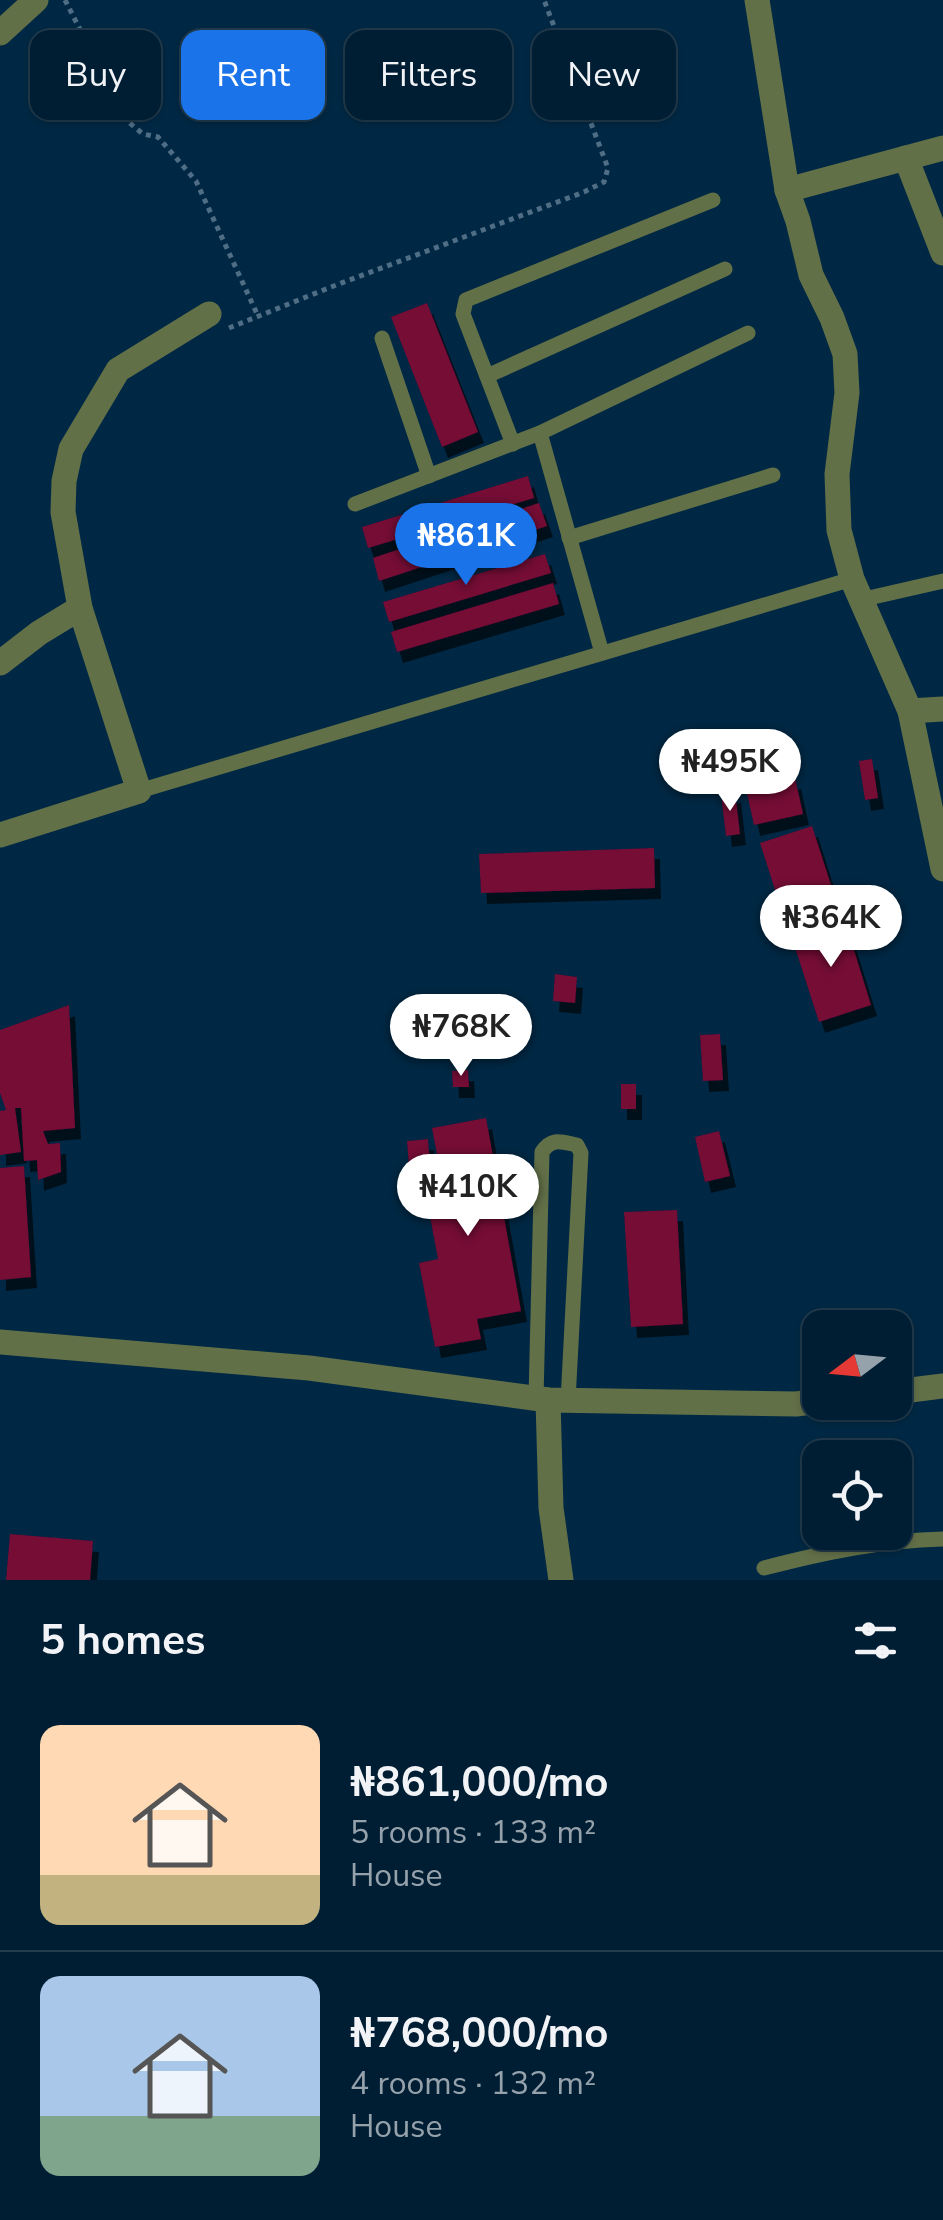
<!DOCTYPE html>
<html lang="en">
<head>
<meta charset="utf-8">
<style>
	:root { --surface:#001e33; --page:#0a273b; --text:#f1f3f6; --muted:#95a2ac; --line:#223c4e; --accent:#1a73e8 }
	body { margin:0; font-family:"Nunito Sans",sans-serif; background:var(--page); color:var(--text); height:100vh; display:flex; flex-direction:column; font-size:38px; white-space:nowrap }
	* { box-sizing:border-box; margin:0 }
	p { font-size:32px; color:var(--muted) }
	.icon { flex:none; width:55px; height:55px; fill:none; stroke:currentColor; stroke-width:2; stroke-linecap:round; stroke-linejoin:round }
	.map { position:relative; height:1580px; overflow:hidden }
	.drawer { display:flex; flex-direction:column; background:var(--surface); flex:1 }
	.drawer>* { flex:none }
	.hud { position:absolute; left:30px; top:30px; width:885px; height:90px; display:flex; gap:20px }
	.needle { width:65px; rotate:254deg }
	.fabs { position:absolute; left:802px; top:1310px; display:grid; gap:20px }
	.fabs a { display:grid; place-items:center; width:110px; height:110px; border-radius:20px; background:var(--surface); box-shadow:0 2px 8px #0004,0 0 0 2px var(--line); font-size:50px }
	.price { position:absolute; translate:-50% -85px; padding:0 22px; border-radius:35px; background:#fff; color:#222; font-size:32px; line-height:65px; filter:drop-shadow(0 2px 5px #0008) }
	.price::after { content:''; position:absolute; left:50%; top:60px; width:30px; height:22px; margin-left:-15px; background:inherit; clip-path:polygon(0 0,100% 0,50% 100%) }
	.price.current { background:var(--accent); color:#fff }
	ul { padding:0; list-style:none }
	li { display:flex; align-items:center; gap:30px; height:250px; padding:0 40px }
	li+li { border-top:2px solid var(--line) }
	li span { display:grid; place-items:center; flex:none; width:280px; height:200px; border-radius:20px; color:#555 }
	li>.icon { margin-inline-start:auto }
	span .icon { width:120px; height:120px; fill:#fffc; stroke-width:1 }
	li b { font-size:42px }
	h2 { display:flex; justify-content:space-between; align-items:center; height:120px; padding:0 40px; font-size:42px }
	.pill { padding:0 35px; border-radius:20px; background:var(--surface); box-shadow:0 2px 8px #0004,0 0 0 2px var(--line); font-size:35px; line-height:90px }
	.pill.current { background:var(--accent); color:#fff }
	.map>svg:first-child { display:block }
</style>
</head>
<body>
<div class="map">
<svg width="943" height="1580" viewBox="0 0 943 1580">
	<defs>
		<filter id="shadow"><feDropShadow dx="6" dy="11" stdDeviation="0" flood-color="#0009"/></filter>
	</defs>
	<rect width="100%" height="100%" fill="#002844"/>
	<g fill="#740935" filter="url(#shadow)">
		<path d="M427 303 478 432 442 447 391 317Z"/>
		<path d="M528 476 534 498 368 548 362 527Z"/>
		<path d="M539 503 547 526 379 581 373 558Z"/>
		<path d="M545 554 551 573 389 622 383 602Z"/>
		<path d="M553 583 559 604 397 652 391 632Z"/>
		<path d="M872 759 878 798 865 800 859 761Z"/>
		<path d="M795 778 803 814 754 825 746 789Z"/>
		<path d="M735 792 740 834 726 836 721 794Z"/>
		<path d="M812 826 839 910 787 927 760 843Z"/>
		<path d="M654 848 655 888 481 893 479 854Z"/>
		<path d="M844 918 871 1005 819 1022 791 935Z"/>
		<path d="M555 974 577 977 575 1003 553 1001Z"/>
		<path d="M69 1005 75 1128 43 1131 48 1144 60 1143 61 1172 38 1180 37 1160 24 1161 21 1108H15L21 1152 0 1155V1111L6 1110 0 1093V1030Z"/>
		<path d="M720 1034 723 1080 703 1081 700 1035Z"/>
		<path d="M468 1070 469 1087H453L452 1071Z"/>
		<rect x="621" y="1084" width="15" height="25"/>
		<path d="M486 1118 521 1311 477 1319 481 1339 435 1347 419 1263 438 1259 429 1211 447 1208 432 1128Z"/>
		<path d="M719 1131 730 1176 705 1182 695 1137Z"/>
		<path d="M428 1139 432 1191 411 1193 407 1141Z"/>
		<path d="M24 1166 31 1277 0 1280V1168Z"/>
		<path d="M677 1210 683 1324 631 1327 624 1212Z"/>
		<path d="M10 1534 93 1541 90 1580H6Z"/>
	</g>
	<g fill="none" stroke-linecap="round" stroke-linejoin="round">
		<g stroke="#4f6e85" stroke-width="5" stroke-dasharray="5 5" stroke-linecap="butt">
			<path d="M65 0 89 47 110 97 126 120 143 134 158 137 196 181 258 316"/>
			<path d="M229 328 331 287 584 192 604 182 608 168 544 0"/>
		</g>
		<g stroke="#627048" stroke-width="15">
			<path d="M382 338 429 476"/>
			<path d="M487 376 725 269"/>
			<path d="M513 444 463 314 466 300 713 200"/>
			<path d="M355 504 540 433"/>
			<path d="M569 538 773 475"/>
			<path d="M860 600 943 581"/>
			<path d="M602 653 540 433 748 333"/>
			<path d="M139 791 852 579"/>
			<path d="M536 1398 542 1152C552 1137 562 1142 577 1145L581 1153 568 1401"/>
			<path d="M764 1568C826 1552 878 1541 943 1539"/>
		</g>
		<g stroke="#627048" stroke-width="25">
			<path d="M0 33 36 0"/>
			<path d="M906 158 943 253"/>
			<path d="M787 190 943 148"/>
			<path d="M0 663 39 633 80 608"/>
			<path d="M910 711 943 709"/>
			<path d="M0 835 139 791 80 608 63 512 64 481 71 449 118 370 209 314"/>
			<path d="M548 1400 551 1508 561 1580"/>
		</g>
		<g stroke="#627048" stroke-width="25">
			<path d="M757 0 787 190 798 221 811 275 832 318 845 354 847 393 837 474 839 530 852 579 910 711 943 869"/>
			<path d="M0 1342 309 1368 548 1400 796 1404 820 1401"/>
			<path d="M895 1392 943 1386"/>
		</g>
	</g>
</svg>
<div class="fabs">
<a><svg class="needle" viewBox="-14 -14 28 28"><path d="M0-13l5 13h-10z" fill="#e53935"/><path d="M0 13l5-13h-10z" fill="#95a2ac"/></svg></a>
<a><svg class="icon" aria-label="locate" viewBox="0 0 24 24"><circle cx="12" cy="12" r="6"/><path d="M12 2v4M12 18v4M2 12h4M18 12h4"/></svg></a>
</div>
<b class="price current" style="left:466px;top:588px">₦861K</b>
<b class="price" style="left:730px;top:814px">₦495K</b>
<b class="price" style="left:831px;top:970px">₦364K</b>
<b class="price" style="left:461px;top:1079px">₦768K</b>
<b class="price" style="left:468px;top:1239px">₦410K</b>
<div class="hud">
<a class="pill">Buy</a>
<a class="pill current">Rent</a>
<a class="pill">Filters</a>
<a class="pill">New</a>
</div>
</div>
<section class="drawer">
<h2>5 homes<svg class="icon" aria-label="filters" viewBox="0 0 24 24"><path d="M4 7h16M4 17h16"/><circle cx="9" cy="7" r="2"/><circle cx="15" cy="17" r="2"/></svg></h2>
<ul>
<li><span style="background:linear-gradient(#ffd9b3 75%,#c2b280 0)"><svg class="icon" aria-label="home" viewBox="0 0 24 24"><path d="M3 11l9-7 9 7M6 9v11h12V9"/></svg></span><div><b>₦861,000/mo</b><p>5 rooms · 133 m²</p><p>House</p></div></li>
<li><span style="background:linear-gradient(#a9c7e8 70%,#7fa58c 0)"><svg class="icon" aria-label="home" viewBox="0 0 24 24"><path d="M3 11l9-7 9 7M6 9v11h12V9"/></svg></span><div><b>₦768,000/mo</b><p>4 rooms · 132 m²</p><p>House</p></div></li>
</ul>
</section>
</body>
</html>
